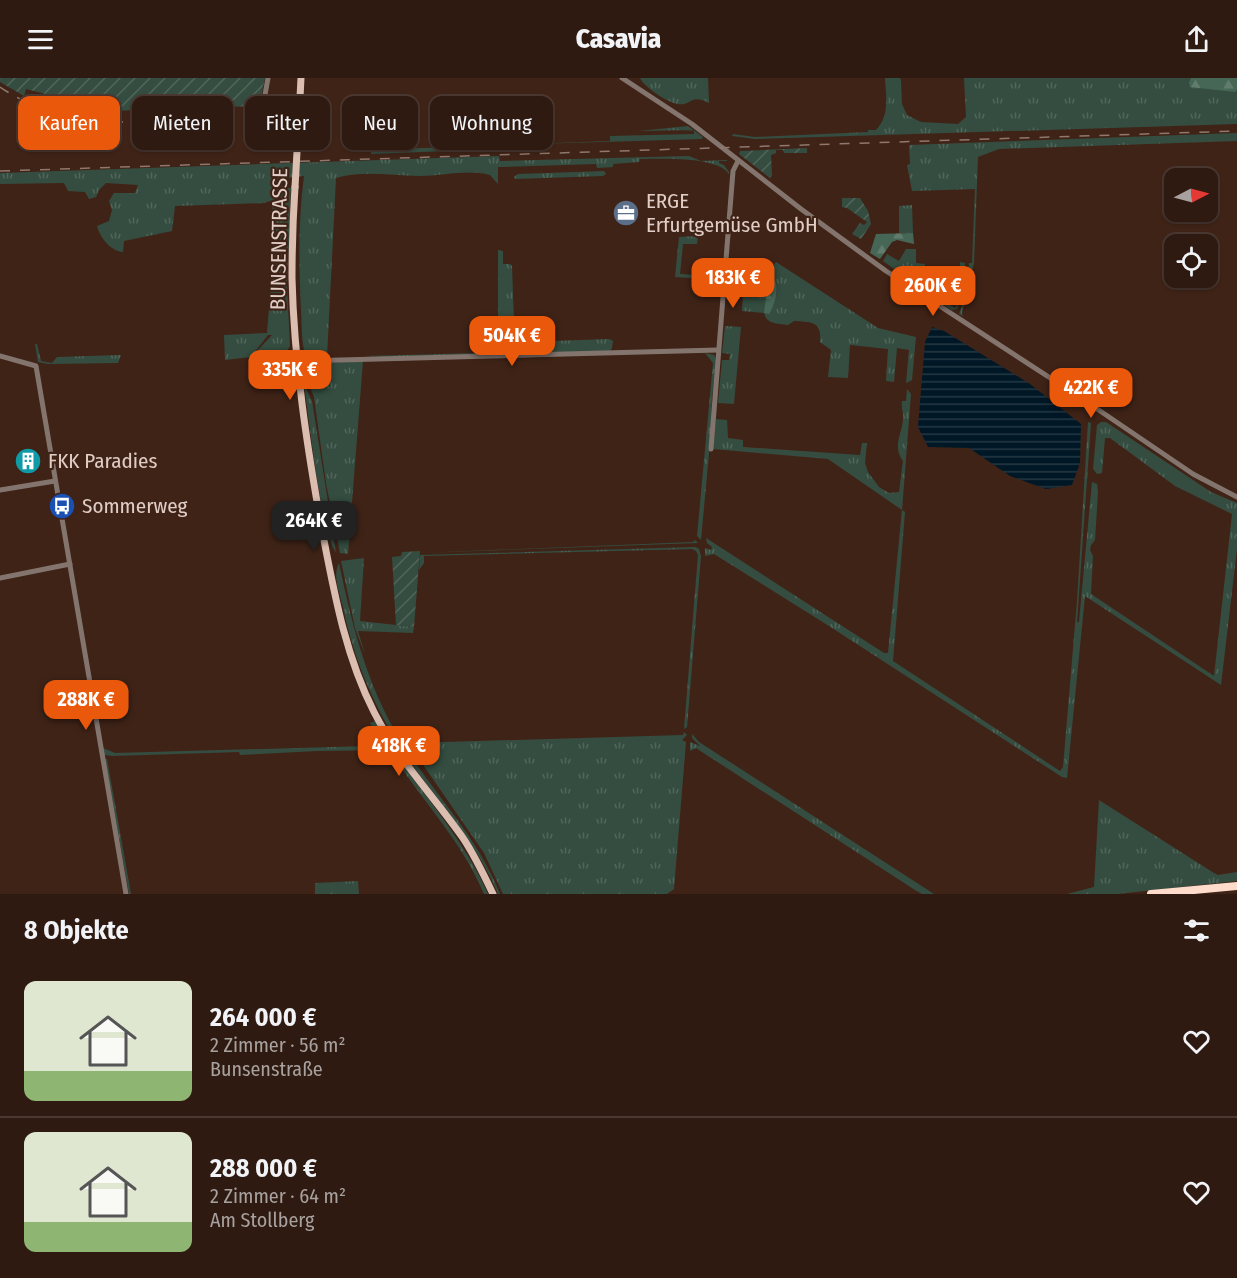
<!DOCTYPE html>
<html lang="de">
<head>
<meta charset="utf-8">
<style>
	:root { --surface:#2f1a11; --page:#37231a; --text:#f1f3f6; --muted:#a7a19f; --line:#4a3831; --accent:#ea580c }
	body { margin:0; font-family:"Fira Sans Condensed",sans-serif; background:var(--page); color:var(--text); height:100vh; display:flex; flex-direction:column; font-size:22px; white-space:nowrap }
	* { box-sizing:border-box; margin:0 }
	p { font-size:20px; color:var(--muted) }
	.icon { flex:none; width:33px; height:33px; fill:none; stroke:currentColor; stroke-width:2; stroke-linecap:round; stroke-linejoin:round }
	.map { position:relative; height:816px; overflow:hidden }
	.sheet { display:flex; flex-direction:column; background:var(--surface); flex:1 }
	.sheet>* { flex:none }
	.top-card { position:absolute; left:18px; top:18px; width:600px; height:54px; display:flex; gap:12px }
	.needle { width:39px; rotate:84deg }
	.tools { position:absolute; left:1164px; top:90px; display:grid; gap:12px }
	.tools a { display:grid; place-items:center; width:54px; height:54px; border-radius:12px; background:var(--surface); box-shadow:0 2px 4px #0004,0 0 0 2px var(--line); font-size:30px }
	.price { position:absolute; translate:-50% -51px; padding:0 14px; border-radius:12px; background:var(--accent); color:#fff; font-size:20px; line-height:39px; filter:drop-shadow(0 2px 3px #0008) }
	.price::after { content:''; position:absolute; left:50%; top:36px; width:18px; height:14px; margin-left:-9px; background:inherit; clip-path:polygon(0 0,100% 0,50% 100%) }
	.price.on { background:#222; color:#fff }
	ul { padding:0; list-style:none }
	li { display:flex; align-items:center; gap:18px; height:150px; padding:0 24px }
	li+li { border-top:2px solid var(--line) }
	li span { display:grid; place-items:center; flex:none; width:168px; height:120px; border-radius:12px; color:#555 }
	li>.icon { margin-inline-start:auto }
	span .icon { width:72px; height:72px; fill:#fffc; stroke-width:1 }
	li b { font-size:26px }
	h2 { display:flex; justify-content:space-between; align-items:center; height:72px; padding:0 24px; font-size:26px }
	.tag { padding:0 21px; border-radius:12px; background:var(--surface); box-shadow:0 2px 4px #0004,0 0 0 2px var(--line); font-size:21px; line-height:54px }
	.tag.on { background:var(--accent); color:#fff }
	header { display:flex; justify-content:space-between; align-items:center; height:78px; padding:0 24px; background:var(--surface); font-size:27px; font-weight:800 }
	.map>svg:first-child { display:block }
</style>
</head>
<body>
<header><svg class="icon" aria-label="menu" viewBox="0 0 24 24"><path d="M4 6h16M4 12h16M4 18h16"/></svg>Casavia<svg class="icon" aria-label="share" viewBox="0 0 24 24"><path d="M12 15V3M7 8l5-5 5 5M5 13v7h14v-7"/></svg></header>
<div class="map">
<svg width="1237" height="816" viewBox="0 0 1237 816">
	<defs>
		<pattern id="grass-tufts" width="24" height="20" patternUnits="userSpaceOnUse" patternTransform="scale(1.5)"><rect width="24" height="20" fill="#344d40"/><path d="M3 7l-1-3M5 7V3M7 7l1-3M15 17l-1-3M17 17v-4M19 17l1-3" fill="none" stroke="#51655a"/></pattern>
		<pattern id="forest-firs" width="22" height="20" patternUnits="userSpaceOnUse" patternTransform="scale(1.5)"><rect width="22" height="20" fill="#476756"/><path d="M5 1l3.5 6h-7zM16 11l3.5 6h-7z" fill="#617c6d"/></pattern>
		<pattern id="garden-furrows" width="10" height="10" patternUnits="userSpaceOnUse" patternTransform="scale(1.5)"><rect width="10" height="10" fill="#344d40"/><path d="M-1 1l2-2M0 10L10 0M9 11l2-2" fill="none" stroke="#51655a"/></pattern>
		<pattern id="water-rules" width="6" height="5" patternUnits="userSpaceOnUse" patternTransform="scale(1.5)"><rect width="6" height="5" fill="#001726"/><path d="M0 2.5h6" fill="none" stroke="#253844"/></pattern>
	</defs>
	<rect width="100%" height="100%" fill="#3f2317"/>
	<g fill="url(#grass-tufts)">
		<path d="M640 0H708L709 25C690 15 692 28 678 26 668 25 644 9 640 0Z"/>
		<path d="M885 0H900L901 2 902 26 907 37 921 44 958 46 966 39 964 0H1191L1189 4 1235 14 1237 12V46L755 61 732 58 733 56 755 59 868 54V52H876C890 37 886 19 885 0Z"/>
		<path d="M688 48 703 59 702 61 499 67 498 71 371 76V72L610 63V58L694 56V52L639 53Z"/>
		<path d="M1237 55V63L999 71 978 79 974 185 962 235 963 238 959 236 966 217 969 185H972L975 111 912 113 907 87 910 86 909 67Z"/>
		<path d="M499 78 500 83 689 78 701 83 727 82V83H719V85L724 87 729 94V96C717 78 660 81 640 81L639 84 613 86V89L597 90 596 86 498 89V106L490 97C467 91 443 98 420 98 393 98 362 92 336 100L327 279H306C301 265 302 249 301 233 299 188 298 143 304 98L287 100 286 104 280 106 287 110H291L287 207 290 268 284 277 279 278 257 279V273L272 257H268L251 279 225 282 224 257 267 255 274 166 272 123 266 124V125L175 128 172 153 124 163 123 174C110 173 100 159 97 148L109 143 112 132 109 123 114 115H135L138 107 106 105 99 112 96 119 89 121 85 114 68 113 64 105 0 106V95Z"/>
		<path d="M604 93 606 96 603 98 515 101 514 99 518 96Z"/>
		<path d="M912 127 913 155H899V128Z"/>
		<path d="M698 158 697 166H683L680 196 695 197 694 200 675 199 679 159Z"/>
		<path d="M906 171H916V185L925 186 921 210 883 183 887 176 899 183Z"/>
		<path d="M498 172 503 173V186H510L512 188 515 274 512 276 384 279 365 278 479 275 482 269 483 273H486V268L495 267 498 260Z"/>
		<path d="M776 184 878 250 916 259 912 302 906 305 909 272 897 270 894 304 886 303 888 271 850 267 848 300 828 299 831 272 820 264C822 243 811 244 794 243L788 247C778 245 767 247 764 235L742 233 744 200 760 201 762 195 768 196Z"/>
		<path d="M960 184 965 185 962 216 957 231 952 232 927 216V213L955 230 960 221Z"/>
		<path d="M725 248 741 249 734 326 718 325 722 282H729L730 276 722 275Z"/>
		<path d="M609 261 613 263 612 270 610 273 523 276 520 273V266L523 264Z"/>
		<path d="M35 266H37L41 283 52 285 57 279 121 277 118 285 48 286 38 284Z"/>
		<path d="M705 275 714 277 716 281C715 302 710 322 712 343L701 462 697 458 713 285Z"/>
		<path d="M363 283 348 476 340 475 326 405 314 319 306 300 307 288 312 286Z"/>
		<path d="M304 306 312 323 336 474C322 461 308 333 304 306Z"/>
		<path d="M907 311 911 316 902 432 905 434 893 583 1060 693 1063 689 1077 523 1088 344 1091 345 1077 544H1079L1092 404 1097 406 1098 414 1095 462 1091 467 1090 472 1093 478 1091 516 1214 598 1232 436 1175 408 1110 360H1105L1102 395 1097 396 1093 391 1097 347 1101 344H1106L1211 414 1237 425V471L1221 607 1085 518 1067 700 1062 699 829 548 714 476 705 478V470L711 472 712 469 707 465 706 460 884 575H888L902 432 828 381 713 371 716 341 727 342 728 360 743 362V369L860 377 862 365H867L865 385 868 394 879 409 889 415 899 414 903 383C892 368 902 357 903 341 904 333 901 333 902 323H906Z"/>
		<path d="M695 462 698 465 420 475 693 464Z"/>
		<path d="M695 469 699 471 701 478 687 649 684 651 698 477 696 473 692 471 424 478V485L419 492 420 477Z"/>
		<path d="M364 480 360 543 414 549 413 555 358 553 365 577 355 550 341 483Z"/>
		<path d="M339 485C353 552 369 616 408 674 439 721 479 762 500 816H498C478 768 445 732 415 691 380 642 355 588 343 529 340 516 332 498 339 485Z"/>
		<path d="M375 643C409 703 460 752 488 816H484C462 763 420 720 389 672L317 673 240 677 239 674 113 678 104 677 103 670 115 675 369 668 377 663V658L370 645Z"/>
		<path d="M399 652 410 665 683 657 684 654 687 657 682 662 686 664 674 811 667 816H503L484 775Z"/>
		<path d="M692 656 699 664 934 816H922L915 812 702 674 696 670 690 673V664L700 668 692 660Z"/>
		<path d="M105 681H107L131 816H129Z"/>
		<path d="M1099 722 1214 795 1218 797 1237 794V803L1117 816H1067L1094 809Z"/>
		<path d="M358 803 359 816H315V805Z"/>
	</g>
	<g fill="url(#forest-firs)">
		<path d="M1191 0H1237V12L1235 14 1190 9 1189 4Z"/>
		<path d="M913 155 914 166 897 162 892 164 880 181 870 175 876 156Z"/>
		<path d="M768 196C770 198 773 200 775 203 779 210 774 230 769 236L764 235 768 203 763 202Z"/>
	</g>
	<g fill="url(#garden-furrows)">
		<path d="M0 0H265L259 28 111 33 26 11 24 18 0 4Z"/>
		<path d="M807 70V75H784L783 72H776V75L771 77 772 97 770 100 739 76 740 73Z"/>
		<path d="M842 120H860L868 133 871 146 861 161 852 156 860 145 864 147 867 144 847 130 842 129Z"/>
		<path d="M420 473 414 549 396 547 392 479 401 478 402 474Z"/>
	</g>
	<path fill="url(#water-rules)" d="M932 249 944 253 1030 306 1081 346 1080 385 1072 407 1046 411 1010 398 969 370 928 369 918 349 925 264Z"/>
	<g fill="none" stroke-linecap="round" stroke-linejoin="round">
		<g stroke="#83756e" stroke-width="5">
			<path d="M622 0 692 46 801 131 886 193 1081 320 1193 396 1237 419"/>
			<path d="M263 28 268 0"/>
			<path d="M0 278 36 288 126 816"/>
			<path d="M265 284 718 272"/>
			<path d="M711 371 733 93 738 83"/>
			<path d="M0 412 55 403"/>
			<path d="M0 500 70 486"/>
		</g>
		<g stroke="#dbbeb0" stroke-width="7">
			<path d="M299 39 301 0"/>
			<path d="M295 109C293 139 292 169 292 200 294 284 307 369 322 452 334 514 345 577 374 634 399 683 432 716 463 760 475 778 484 797 493 816"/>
		</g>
		<path stroke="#fedbca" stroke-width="8" d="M1151 816 1237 808"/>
		<g stroke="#90786f" stroke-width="1.5" stroke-dasharray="10 10" stroke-linecap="butt">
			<path d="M0 9C44 39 87 42 138 45"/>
			<path d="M0 93 1237 53"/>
		</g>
		<path stroke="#dbbeb0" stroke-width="7" d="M295 109 299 39"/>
	</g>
	<defs>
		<symbol id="office-disc" viewBox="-11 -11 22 22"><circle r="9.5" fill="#5c6f8a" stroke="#3f2317"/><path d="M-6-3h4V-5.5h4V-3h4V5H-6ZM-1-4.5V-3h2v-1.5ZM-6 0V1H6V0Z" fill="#fff"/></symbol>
		<symbol id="building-disc" viewBox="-11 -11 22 22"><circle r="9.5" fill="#0f9aa8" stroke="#3f2317"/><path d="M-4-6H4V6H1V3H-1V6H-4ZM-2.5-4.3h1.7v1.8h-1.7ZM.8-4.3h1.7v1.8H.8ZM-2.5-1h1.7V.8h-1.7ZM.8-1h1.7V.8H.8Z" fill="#fff"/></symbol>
		<symbol id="bus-disc" viewBox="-11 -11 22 22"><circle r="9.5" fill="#1a4fb4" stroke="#3f2317"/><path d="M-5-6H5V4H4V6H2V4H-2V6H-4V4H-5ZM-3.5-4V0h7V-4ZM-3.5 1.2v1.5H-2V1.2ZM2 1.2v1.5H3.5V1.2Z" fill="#fff"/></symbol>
	</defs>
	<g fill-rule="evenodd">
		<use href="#office-disc" x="611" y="120" width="30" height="30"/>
		<use href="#building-disc" x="13" y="368" width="30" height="30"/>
		<use href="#bus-disc" x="47" y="413" width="30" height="30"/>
	</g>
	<g text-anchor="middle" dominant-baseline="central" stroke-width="4.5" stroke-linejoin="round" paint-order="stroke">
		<g font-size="21" fill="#e0cdc6" stroke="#3f2317" text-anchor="start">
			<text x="646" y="123">ERGE<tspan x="646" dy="24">Erfurtgemüse GmbH</tspan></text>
			<text x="48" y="383">FKK Paradies</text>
			<text x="82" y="428">Sommerweg</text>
		</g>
		<g font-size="21" fill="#e0cdc6" stroke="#3f2317">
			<text transform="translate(279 161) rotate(-89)">BUNSENSTRASSE</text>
		</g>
	</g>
</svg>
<div class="tools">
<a><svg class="needle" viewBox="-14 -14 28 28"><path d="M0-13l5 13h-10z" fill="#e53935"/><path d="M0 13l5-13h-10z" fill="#a7a19f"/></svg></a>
<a><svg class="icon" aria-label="locate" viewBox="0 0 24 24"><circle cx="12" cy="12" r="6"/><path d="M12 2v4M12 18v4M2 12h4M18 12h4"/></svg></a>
</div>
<b class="price" style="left:733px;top:231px">183K €</b>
<b class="price" style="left:933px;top:239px">260K €</b>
<b class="price" style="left:512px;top:289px">504K €</b>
<b class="price" style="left:290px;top:323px">335K €</b>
<b class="price" style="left:1091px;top:341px">422K €</b>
<b class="price on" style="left:314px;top:474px">264K €</b>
<b class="price" style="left:86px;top:653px">288K €</b>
<b class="price" style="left:399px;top:699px">418K €</b>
<div class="top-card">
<a class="tag on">Kaufen</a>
<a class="tag">Mieten</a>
<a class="tag">Filter</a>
<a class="tag">Neu</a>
<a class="tag">Wohnung</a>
</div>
</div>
<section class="sheet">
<h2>8 Objekte<svg class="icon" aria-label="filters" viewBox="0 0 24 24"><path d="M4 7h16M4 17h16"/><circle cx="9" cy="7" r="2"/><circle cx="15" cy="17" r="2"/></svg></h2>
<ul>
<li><span style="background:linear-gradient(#dfe7d0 75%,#8fb573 0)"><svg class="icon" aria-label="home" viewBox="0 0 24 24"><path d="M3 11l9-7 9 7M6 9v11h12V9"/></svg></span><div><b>264 000 €</b><p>2 Zimmer · 56 m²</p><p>Bunsenstraße</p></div><svg class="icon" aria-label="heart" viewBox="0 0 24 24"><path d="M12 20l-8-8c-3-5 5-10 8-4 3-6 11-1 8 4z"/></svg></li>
<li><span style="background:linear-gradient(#dfe7d0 75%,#8fb573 0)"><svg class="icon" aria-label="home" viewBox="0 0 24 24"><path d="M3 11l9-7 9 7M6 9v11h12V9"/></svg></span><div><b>288 000 €</b><p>2 Zimmer · 64 m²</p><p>Am Stollberg</p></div><svg class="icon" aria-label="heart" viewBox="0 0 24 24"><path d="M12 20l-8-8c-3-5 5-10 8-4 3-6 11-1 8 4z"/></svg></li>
</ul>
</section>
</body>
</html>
